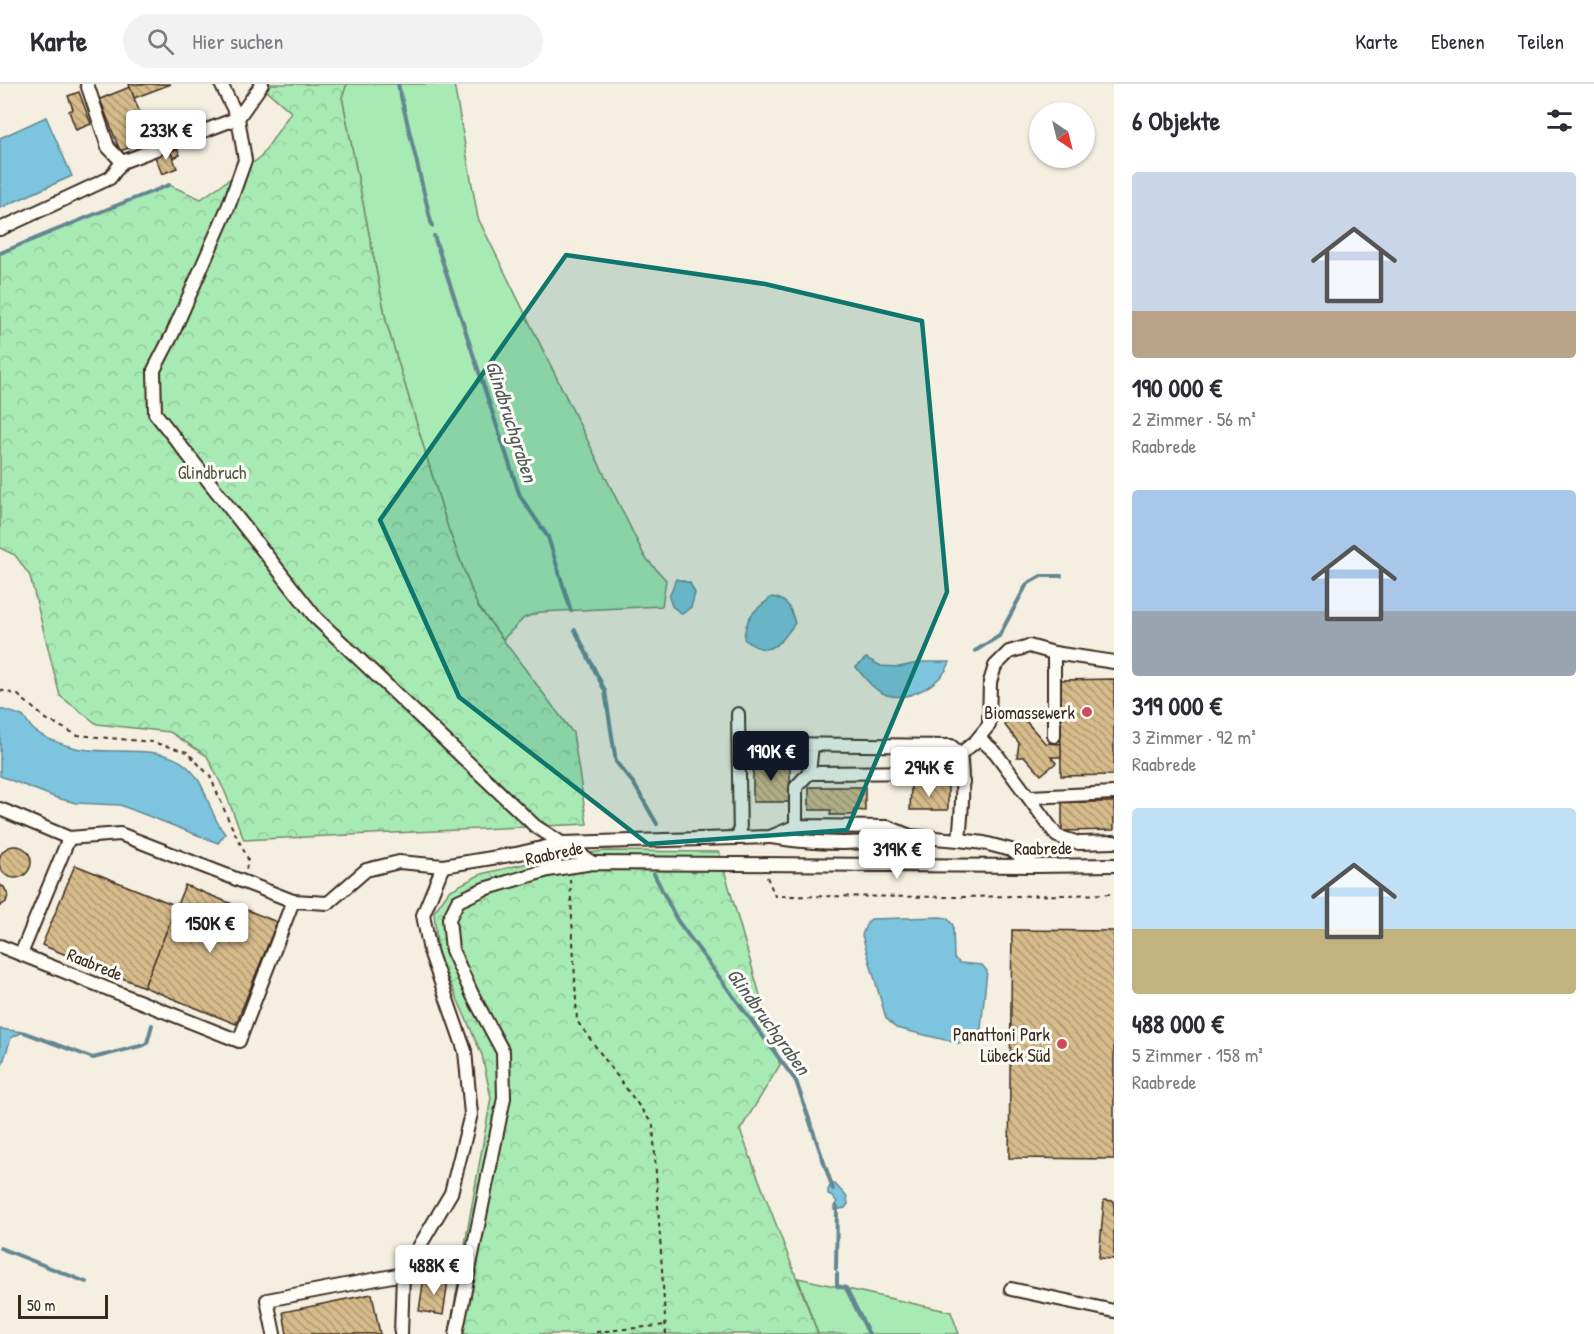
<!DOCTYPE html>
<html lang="de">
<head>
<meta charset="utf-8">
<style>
	:root { --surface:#fff; --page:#f2f2f3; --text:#2b2b33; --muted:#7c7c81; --line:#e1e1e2; --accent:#111827 }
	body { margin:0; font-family:"Patrick Hand",sans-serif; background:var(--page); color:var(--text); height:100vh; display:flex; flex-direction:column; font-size:22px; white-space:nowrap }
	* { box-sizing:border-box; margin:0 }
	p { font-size:20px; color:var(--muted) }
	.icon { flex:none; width:33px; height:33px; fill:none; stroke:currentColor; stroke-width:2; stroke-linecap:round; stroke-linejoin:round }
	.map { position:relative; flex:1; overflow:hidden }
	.side { display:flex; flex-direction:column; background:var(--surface); width:480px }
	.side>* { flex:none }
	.needle { width:39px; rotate:145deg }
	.fabs { position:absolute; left:1029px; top:18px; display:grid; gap:12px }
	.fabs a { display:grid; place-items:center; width:66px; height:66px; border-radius:50%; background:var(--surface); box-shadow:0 2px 4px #0004; font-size:30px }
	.scale { position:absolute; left:18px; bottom:15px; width:90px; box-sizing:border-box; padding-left:6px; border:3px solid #3b2a1e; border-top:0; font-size:16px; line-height:21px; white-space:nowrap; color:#3b2a1e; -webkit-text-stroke:4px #fdfcf7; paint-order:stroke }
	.price { position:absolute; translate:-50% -51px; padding:0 14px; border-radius:6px; background:#fff; color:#222; font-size:20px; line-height:39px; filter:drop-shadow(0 2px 3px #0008) }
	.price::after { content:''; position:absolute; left:50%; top:36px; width:18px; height:14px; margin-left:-9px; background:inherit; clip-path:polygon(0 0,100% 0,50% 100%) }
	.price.selected { background:var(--accent); color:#fff }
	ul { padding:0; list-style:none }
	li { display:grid; align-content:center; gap:12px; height:318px; padding:0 18px }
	li span { display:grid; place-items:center; height:186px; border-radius:6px; color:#555 }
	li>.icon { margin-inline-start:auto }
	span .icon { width:108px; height:108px; fill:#fffc; stroke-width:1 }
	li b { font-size:26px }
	h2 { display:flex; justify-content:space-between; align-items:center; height:72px; padding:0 18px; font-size:26px }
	header { display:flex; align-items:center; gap:36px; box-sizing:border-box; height:84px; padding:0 30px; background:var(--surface); border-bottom:2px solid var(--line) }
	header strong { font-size:28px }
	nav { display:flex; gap:33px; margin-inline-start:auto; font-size:21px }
	.search { width:420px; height:54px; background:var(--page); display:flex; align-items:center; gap:15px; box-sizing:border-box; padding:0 21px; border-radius:33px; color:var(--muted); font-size:22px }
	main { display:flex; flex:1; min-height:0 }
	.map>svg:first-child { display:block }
</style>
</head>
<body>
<header>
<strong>Karte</strong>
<div class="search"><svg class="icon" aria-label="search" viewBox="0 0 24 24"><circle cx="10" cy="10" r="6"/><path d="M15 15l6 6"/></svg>Hier suchen</div>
<nav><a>Karte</a><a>Ebenen</a><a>Teilen</a></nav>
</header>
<main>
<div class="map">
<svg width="1114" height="1250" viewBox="0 0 1114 1250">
	<defs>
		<pattern id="forest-crowns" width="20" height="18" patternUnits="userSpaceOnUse" patternTransform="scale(1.5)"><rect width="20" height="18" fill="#a8eab4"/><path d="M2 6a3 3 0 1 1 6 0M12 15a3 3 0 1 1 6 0" fill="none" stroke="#92c99a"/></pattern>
		<pattern id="building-back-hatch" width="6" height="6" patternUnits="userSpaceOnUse" patternTransform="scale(1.5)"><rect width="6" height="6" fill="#d6bb8b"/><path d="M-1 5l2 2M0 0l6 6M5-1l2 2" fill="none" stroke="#af9871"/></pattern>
	</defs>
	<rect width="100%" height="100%" fill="#f5efe1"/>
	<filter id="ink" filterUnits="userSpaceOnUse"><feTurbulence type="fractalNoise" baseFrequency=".0167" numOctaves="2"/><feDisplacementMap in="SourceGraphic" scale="12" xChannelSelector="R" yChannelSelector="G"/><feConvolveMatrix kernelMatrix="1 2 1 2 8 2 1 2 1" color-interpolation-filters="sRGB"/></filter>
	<g filter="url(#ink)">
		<g fill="#a8eab4" stroke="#728a69" stroke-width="1.5">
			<path d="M347 0H454L478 134 645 473 666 496 662 522 540 528 524 534 503 555 477 521 448 444 387 241 342 13Z"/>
			<path d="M798 1194 951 1228 959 1250H818Z"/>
		</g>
		<g fill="url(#forest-crowns)" stroke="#728a69" stroke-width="1.5">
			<path d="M270 0H347L342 13 387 241 448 444 477 521 573 649 587 740 244 756 225 708 207 672 170 648 97 640 60 612 30 492 15 471 0 464V169L110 124 169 101 201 115 261 73 291 28 266 6Z"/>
			<path d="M605 767 719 768 780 981 740 1046 818 1250H449L491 1014 482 971 438 871 434 828 449 807 481 790 550 774Z"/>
		</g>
		<g fill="#7dc5de" stroke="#638791" stroke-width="1.5">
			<path d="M46 33 72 92 0 124V54Z"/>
			<path d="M676 495 690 499 695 509 691 523 682 530 672 522 669 513Z"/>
			<path d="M772 513C788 515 791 525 795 539 780 560 769 576 744 555 746 531 754 527 772 513Z"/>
			<path d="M866 574 881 582 899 583 923 578H950C942 599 910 618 887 611 874 607 864 593 856 583Z"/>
			<path d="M0 625C7 627 16 629 22 632 27 635 29 642 34 646 44 654 63 661 76 664 108 672 157 659 184 680 209 699 206 727 225 750L218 759 120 721 76 719 57 714 0 692Z"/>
			<path d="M940 833 947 834 953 841 954 874 960 879 982 881 987 887 980 953 972 958 958 959 896 944 886 934 862 851 867 839 871 835Z"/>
			<path d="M0 945 23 948 11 954 0 987Z"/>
			<path d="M831 1100H835L847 1113 848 1120 845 1124 834 1126V1122L837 1118 833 1113 828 1111V1106Z"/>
		</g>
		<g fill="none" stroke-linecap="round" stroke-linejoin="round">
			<g stroke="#638791" stroke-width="4">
				<path d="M398 0 432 142"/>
				<path d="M434 152 520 412 548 453 571 527"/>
				<path d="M0 169 110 124 169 101"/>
				<path d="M575 546 605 607 616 678 634 700 657 740"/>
				<path d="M975 567 999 552 1027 500 1041 492H1061"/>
				<path d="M654 790 677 836 796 997 833 1105"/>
				<path d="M23 948 93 974 144 961 147 959 152 941"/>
				<path d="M0 1164 86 1198"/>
				<path d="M836 1185 837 1123"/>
				<path d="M837 1190V1202L846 1204 869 1250"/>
			</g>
		</g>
		<g fill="url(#building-back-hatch)" stroke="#3b2a1e" stroke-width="1.5">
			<path d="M129 0H171L134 14Z"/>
			<path d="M130 3 150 56 120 67 100 15Z"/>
			<path d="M79 8 91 40 76 46 69 27 73 25 68 12Z"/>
			<path d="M176 61 180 71 173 74 169 64Z"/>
			<path d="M169 64 177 84 162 90 154 70Z"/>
			<path d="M1114 595V691L1061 692 1060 596Z"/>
			<path d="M1018 628 1045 659 1061 660V673H1051L1056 679 1041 691 1025 673H1017L1019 659 1004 640Z"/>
			<rect x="753" y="679" width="37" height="39"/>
			<path d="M911 701 948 702V726H910Z"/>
			<path d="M809 703H865V727L854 726V731H830L831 726H809Z"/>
			<path d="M1062 718H1114V746L1062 747Z"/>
			<circle cx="15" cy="778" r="16"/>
			<path d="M75 781 177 822 144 903 42 861Z"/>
			<path d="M0 801 4 803 8 811 6 818 0 822Z"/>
			<path d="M185 801 277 838 236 940 144 903Z"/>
			<path d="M1012 846 1114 847V1075L1009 1074Z"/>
			<path d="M1104 1116 1114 1117V1175L1099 1174Z"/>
			<path d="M424 1193 448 1197 443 1231 419 1227Z"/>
			<path d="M372 1210 380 1250H287L283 1228Z"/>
		</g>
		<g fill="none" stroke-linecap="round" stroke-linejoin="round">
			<defs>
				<g id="minor">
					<path d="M87 0 108 63 122 78"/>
					<path d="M221 0 238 34 245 76 229 121 172 251 154 286 155 329 316 534 535 742 593 779"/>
					<path d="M0 145 110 94 122 78 238 34 262 0"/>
					<path d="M1054 569 1114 578"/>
					<path d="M738 630 740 754"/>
					<path d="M979 654 995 668 1057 752 1079 759 1114 758"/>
					<path d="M960 670 975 658 989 641 990 598 995 582 1009 568 1029 562 1054 569V652"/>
					<path d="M739 682 749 668 776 660 951 662 960 670C964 699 962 726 959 756L910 752 888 743 796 742V703L809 689 812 661"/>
					<path d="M809 689 952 688 963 698"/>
					<path d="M1030 713 1114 709"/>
					<path d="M0 725 69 754 120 750 293 817"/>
					<path d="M771 753C816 760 865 762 910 752"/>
					<path d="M959 756 984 759 1011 766 1034 782"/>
					<path d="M0 862 239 957 293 817 328 819 366 786 399 778 443 782 516 770 563 759 770 753 796 742"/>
					<path d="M21 870 69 754"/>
					<path d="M1011 1205 1114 1227"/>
					<path d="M274 1250 267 1216 403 1190"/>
					<path d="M401 1250 403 1190 451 1109 471 1030 465 967 430 867 423 831 443 782"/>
					<path d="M456 1250 504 1014 503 968 472 910 452 866 449 835 458 817 484 805 548 786 593 779 1034 782 1114 781"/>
				</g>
			</defs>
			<use href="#minor" stroke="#3b2a1e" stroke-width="16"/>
			<g stroke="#3b2a1e" stroke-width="2" stroke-dasharray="4.5 4.5" stroke-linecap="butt">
				<path d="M0 606 18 611 46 635 77 651 152 658 187 668 210 692 229 737 248 775 246 786"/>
				<path d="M767 793 775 812 964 813 1114 810"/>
				<path d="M570 795 577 937 653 1041 666 1250"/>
				<path d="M596 1248 666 1241"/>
			</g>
			<use href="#minor" stroke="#fdfcf7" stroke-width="12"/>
		</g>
	</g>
	<path fill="#0f766e" fill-opacity="0.2" stroke="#0f766e" stroke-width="4.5" stroke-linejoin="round" d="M566 171 765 200 922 237 947 508 847 746 648 760 459 613 380 436Z"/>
	<g fill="#d1495b" stroke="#fdfcf7" stroke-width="2">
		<circle cx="1087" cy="628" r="6"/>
		<circle cx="1062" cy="960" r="6"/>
	</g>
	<g text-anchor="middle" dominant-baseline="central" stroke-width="6" stroke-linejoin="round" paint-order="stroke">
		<g font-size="18" fill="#565a44" stroke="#fdfcf7">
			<text x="212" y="388">Glindbruch</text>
		</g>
		<g font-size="18" fill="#3b2a1e" stroke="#fdfcf7" text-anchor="end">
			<text x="1075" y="628">Biomassewerk</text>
			<text x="1050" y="950">Panattoni Park<tspan x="1050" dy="21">Lübeck Süd</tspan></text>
		</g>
		<g font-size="18" fill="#3b2a1e" stroke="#fdfcf7">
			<text transform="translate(1043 764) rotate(-1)">Raabrede</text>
			<text transform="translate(554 769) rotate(-12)">Raabrede</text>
			<text transform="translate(95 880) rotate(22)">Raabrede</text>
		</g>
		<g font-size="20" font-style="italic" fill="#4f5858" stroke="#fdfcf7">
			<text transform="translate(512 337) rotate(72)">Glindbruchgraben</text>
			<text transform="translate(769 937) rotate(54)">Glindbruchgraben</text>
		</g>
	</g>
</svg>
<div class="fabs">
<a><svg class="needle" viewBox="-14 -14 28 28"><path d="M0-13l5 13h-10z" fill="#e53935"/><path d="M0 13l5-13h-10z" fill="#7c7c81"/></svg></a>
</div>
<div class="scale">50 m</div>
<b class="price" style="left:166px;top:77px">233K €</b>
<b class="price selected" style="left:771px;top:698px">190K €</b>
<b class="price" style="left:929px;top:714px">294K €</b>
<b class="price" style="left:897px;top:796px">319K €</b>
<b class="price" style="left:210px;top:870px">150K €</b>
<b class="price" style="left:434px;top:1212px">488K €</b>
</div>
<section class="side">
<h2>6 Objekte<svg class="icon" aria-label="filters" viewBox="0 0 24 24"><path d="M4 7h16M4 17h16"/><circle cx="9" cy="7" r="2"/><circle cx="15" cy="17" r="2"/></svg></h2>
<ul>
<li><span style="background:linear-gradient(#c9d6e8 75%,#b9a48a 0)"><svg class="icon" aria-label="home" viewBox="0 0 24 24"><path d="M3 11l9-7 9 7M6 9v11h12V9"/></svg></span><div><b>190 000 €</b><p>2 Zimmer · 56 m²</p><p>Raabrede</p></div></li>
<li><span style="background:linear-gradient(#a9c7e8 65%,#9aa5b1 0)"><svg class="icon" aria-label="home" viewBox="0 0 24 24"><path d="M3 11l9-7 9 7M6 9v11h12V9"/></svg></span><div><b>319 000 €</b><p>3 Zimmer · 92 m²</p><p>Raabrede</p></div></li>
<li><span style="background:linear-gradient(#bfe0f5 65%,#c2b280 0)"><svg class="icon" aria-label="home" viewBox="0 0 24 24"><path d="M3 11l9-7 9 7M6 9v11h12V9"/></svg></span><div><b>488 000 €</b><p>5 Zimmer · 158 m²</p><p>Raabrede</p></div></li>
</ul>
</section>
</main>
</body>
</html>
